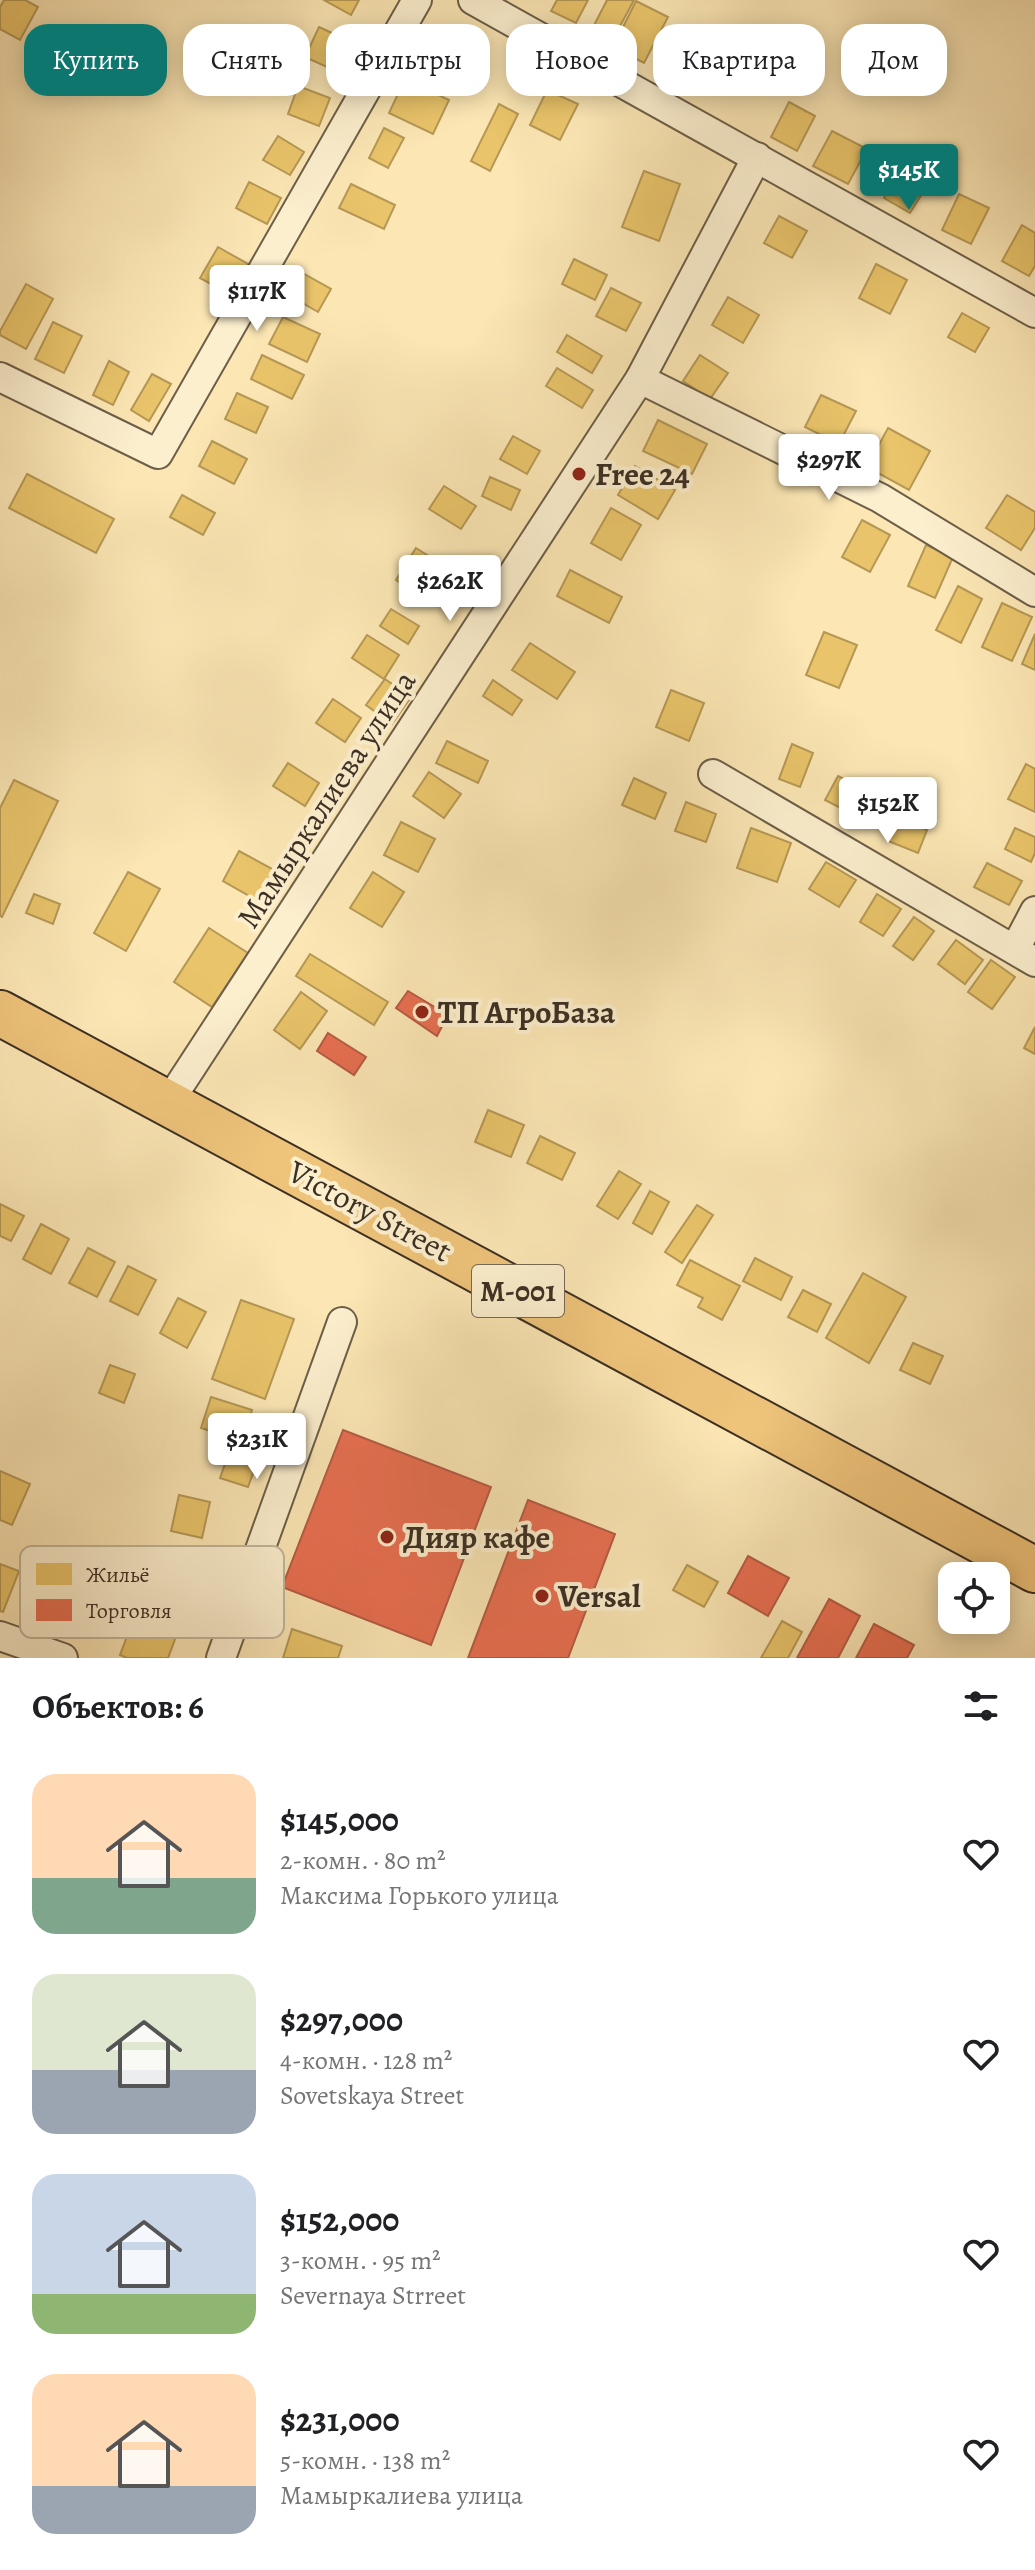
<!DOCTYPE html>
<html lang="ru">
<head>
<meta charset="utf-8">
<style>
	:root { --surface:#fff; --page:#f6f6f6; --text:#202124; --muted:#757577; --accent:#0f766e }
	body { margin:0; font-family:Alegreya,serif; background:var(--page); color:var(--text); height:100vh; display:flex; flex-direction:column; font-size:30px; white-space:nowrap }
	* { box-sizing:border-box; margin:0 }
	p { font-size:26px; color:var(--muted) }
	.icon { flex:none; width:44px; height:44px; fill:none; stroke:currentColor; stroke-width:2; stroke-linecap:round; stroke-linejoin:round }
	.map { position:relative; height:1658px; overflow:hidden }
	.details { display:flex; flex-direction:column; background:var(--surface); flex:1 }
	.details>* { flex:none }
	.guide { position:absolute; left:24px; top:24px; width:988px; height:72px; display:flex; gap:16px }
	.fabs { position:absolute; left:938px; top:1562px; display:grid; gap:16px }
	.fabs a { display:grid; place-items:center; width:72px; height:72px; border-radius:16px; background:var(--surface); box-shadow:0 4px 20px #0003; font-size:40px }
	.price { position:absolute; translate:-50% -68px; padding:0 18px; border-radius:8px; background:#fff; color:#222; font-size:26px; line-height:52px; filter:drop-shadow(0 2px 4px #0008) }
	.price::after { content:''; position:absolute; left:50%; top:48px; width:24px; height:18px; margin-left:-12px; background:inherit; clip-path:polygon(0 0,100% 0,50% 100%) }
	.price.on { background:var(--accent); color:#fff }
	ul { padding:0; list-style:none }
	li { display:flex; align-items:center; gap:24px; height:200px; padding:0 32px }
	li span { display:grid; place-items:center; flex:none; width:224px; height:160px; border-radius:24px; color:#555 }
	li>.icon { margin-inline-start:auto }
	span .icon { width:96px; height:96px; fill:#fffc; stroke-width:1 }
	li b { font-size:34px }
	h2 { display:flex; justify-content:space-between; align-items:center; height:96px; padding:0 32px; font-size:34px }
	.pill { padding:0 28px; border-radius:24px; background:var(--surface); box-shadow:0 4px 20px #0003; font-size:28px; line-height:72px }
	.pill.on { background:var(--accent); color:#fff }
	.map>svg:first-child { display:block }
</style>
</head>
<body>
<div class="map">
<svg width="1035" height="1658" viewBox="0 0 1035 1658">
	<rect width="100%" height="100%" fill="#fbe6b4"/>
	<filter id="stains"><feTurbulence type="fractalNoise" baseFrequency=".0025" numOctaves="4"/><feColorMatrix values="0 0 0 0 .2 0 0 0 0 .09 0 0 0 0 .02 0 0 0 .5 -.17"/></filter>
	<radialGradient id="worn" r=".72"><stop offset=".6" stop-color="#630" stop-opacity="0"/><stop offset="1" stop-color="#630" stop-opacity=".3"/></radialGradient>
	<g fill="#e9c46a" stroke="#b59855" stroke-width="2">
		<path d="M4 0H25L38 7 20 40 0 29V7Z"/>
		<path d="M324 0H359L351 15Z"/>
		<path d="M557 0H588L576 23 551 11Z"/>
		<path d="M607 0H634L611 43 590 33Z"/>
		<path d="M636 1 668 17 644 63 613 47Z"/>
		<path d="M754 25 783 39 769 65 741 51Z"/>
		<path d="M319 27 354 43 340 73 305 57Z"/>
		<path d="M684 48 704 58 689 88 669 78Z"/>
		<path d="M405 79 449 100 433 134 389 113Z"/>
		<path d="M298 86 330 98 319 126 288 114Z"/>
		<path d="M547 90 578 104 560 140 530 125Z"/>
		<path d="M789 102 815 116 797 151 771 137Z"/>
		<path d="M499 104 518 114 490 171 471 161Z"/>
		<path d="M384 128 404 138 388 168 369 158Z"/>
		<path d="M832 131 867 149 848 184 813 166Z"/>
		<path d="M278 136 304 152 290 175 263 160Z"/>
		<path d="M644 171 680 184 659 241 622 227Z"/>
		<path d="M900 171 927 186 910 213 884 198Z"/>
		<path d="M249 182 281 198 267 224 236 208Z"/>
		<path d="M351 184 395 205 384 229 339 208Z"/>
		<path d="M959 194 989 208 971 244 942 230Z"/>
		<path d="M779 216 807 231 792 258 764 243Z"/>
		<path d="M1022 225 1035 233V266L1029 276 1002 261Z"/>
		<path d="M218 247 248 264 231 295 200 278Z"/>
		<path d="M574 259 607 275 595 300 562 284Z"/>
		<path d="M876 264 907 280 890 314 859 298Z"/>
		<path d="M299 271 331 289 318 312 287 294Z"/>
		<path d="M26 284 53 299 26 349 0 335V331Z"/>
		<path d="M611 288 641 303 626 331 596 316Z"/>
		<path d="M728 297 759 315 743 343 712 325Z"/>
		<path d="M962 313 989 328 975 352 948 337Z"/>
		<path d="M283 317 320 334 307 362 269 344Z"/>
		<path d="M53 322 82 336 64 373 35 359Z"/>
		<path d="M567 335 602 356 592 373 557 352Z"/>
		<path d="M262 355 304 375 292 399 251 379Z"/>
		<path d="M700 355 728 373 710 399 683 381Z"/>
		<path d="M109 361 129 372 113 405 93 395Z"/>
		<path d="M557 368 593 390 582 408 546 386Z"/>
		<path d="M152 374 171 384 149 421 131 410Z"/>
		<path d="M237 393 268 407 256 433 225 419Z"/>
		<path d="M821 395 856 411 839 444 805 427Z"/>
		<path d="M658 420 707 444 692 474 643 451Z"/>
		<path d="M888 428 930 451 909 490 867 467Z"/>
		<path d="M513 436 540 451 527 474 500 459Z"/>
		<path d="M212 441 247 459 234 484 199 466Z"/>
		<path d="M635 466 675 490 658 519 618 495Z"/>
		<path d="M27 474 114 519 96 553 9 508Z"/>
		<path d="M490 477 520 490 511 510 482 496Z"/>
		<path d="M444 486 476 506 461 529 429 509Z"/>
		<path d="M182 495 215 513 203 535 170 517Z"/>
		<path d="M1007 495 1035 512V528L1021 550 986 528Z"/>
		<path d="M611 508 641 525 621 560 591 543Z"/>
		<path d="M862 520 890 535 870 572 842 557Z"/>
		<path d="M926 545 953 557 935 598 908 586Z"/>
		<path d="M416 548 452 571 431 603 396 580Z"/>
		<path d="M570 570 622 597 609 623 557 596Z"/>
		<path d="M958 586 982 599 961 643 936 630Z"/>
		<path d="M1002 603 1032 617 1012 661 982 647Z"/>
		<path d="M391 609 419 626 408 644 380 626Z"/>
		<path d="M824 632 857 645 839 688 806 675Z"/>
		<path d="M1035 634V670L1022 664Z"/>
		<path d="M367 635 399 655 384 679 352 658Z"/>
		<path d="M530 643 575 672 557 699 512 670Z"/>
		<path d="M385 679 411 697 392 724 366 705Z"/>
		<path d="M493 680 522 700 512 715 483 696Z"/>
		<path d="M671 690 704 703 689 741 656 727Z"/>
		<path d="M333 699 361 718 345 742 316 723Z"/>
		<path d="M447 741 488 761 478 783 436 763Z"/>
		<path d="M792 744 813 753 800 787 779 779Z"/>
		<path d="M288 763 319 783 305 806 273 786Z"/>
		<path d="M1026 764 1035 769V812L1008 799Z"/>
		<path d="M429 772 461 794 444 818 413 796Z"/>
		<path d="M838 776 885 800 872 824 825 800Z"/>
		<path d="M634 778 666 793 655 819 622 805Z"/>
		<path d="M14 780 58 801 2 917 0 916V808Z"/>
		<path d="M686 802 716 814 706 842 675 831Z"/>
		<path d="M897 818 927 830 918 853 888 841Z"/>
		<path d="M401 822 435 839 418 872 384 855Z"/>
		<path d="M751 828 791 843 777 882 737 868Z"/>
		<path d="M1015 828 1035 837V853L1031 862 1005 849Z"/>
		<path d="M239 851 274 870 258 901 223 881Z"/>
		<path d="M826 862 856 880 839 907 809 889Z"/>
		<path d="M987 863 1022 881 1009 905 974 887Z"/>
		<path d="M128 872 160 889 126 951 94 933Z"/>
		<path d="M373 872 404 892 382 927 350 908Z"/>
		<path d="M34 894 60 904 53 924 26 913Z"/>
		<path d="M877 894 901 909 883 936 860 922Z"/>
		<path d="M914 917 934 931 913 960 893 946Z"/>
		<path d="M209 928 248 953 212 1007 174 982Z"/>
		<path d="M956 940 983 960 965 984 938 964Z"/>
		<path d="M310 954 388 1002 374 1025 296 976Z"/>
		<path d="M991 960 1015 977 992 1009 968 992Z"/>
		<path d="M301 992 327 1011 300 1049 274 1030Z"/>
		<path d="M1035 1027V1054L1024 1048Z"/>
		<path d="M488 1110 524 1125 511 1157 475 1142Z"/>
		<path d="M540 1136 575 1153 562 1180 527 1163Z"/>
		<path d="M619 1171 641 1184 618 1219 597 1206Z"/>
		<path d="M650 1191 669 1202 652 1234 633 1223Z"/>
		<path d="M0 1204 24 1216 11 1241 0 1236Z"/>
		<path d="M697 1205 713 1215 682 1263 665 1252Z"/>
		<path d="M41 1224 69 1239 51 1274 23 1259Z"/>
		<path d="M88 1248 115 1262 97 1297 69 1283Z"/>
		<path d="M755 1258 792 1277 781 1300 743 1281Z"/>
		<path d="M690 1260 740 1286 722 1320 698 1307 703 1298 677 1285Z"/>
		<path d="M128 1266 156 1280 138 1315 110 1301Z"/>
		<path d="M863 1273 906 1297 869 1363 826 1338Z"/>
		<path d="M803 1290 831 1304 817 1332 788 1317Z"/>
		<path d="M178 1298 206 1312 187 1348 160 1333Z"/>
		<path d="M241 1300 294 1319 265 1399 212 1379Z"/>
		<path d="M913 1343 943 1356 930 1384 900 1370Z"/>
		<path d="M110 1365 135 1374 124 1403 99 1393Z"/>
		<path d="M211 1397 252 1410 243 1441 201 1428Z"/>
		<path d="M228 1455 256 1465 248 1487 220 1478Z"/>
		<path d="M0 1471 30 1484 12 1525 0 1520Z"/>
		<path d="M179 1495 210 1502 202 1538 171 1531Z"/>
		<path d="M0 1564 19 1571 3 1612 0 1611Z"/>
		<path d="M687 1565 718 1582 704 1607 673 1590Z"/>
		<path d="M134 1618 177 1634 168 1658H127L120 1655Z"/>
		<path d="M782 1621 802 1632 788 1658H761Z"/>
		<path d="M292 1629 342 1646 338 1658H283Z"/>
	</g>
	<g fill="#e76f51" stroke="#b45c44" stroke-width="2">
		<path d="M408 991 448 1015 437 1036 396 1008Z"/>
		<path d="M328 1033 366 1057 354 1075 317 1051Z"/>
		<path d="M343 1430 491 1487 431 1645 282 1587Z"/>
		<path d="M528 1500 615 1534 568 1658H468Z"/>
		<path d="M748 1556 789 1578 768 1616 728 1593Z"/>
		<path d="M829 1599 860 1616 838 1658H797Z"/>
		<path d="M874 1624 914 1645 907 1658H856Z"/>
	</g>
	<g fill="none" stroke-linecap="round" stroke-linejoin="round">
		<defs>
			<g id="street">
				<path d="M473 0 1035 313"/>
				<path d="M0 377 158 454 417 0"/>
				<path d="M640 379 880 498 1035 592"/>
				<path d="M713 774 1035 962"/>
				<path d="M1015 949 1035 911"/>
				<path d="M168 1103 640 379 757 157"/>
				<path d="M0 1636 63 1658"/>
				<path d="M221 1658 342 1322"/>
			</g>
			<path id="primary" d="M0 1013 1035 1570"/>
		</defs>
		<use href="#street" stroke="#6c5e48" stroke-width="32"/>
		<use href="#primary" stroke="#3c3024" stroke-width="48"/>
		<use href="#street" stroke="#fcefce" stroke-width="28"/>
		<use href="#primary" stroke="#eec37a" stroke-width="44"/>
	</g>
	<g fill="#8f2418" stroke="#fcefce" stroke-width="3">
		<circle cx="579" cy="474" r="8"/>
		<circle cx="422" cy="1012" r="8"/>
		<circle cx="387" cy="1537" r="8"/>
		<circle cx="542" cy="1596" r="8"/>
	</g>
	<g text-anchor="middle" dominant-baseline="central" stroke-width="8" stroke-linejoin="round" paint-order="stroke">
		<rect fill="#fcefce" stroke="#766957" stroke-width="2" x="472" y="1265" width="92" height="52" rx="6"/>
		<g font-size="30" font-weight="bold" fill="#3c3024">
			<text x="518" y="1291">М-001</text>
		</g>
		<g font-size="32" font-weight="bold" fill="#3c3024" stroke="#fcefce" text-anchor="start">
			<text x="595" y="474">Free 24</text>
			<text x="438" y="1012">ТП АгроБаза</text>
			<text x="403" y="1537">Дияр кафе</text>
			<text x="558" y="1596">Versal</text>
		</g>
		<g font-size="32" fill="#3c3024" stroke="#fcefce">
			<text transform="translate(326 799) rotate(-57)">Мамыркалиева улица</text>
			<text transform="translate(370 1211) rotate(28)">Victory Street</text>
		</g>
	</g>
	<rect x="20" y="1546" width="264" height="92" rx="12" fill="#fcefce" stroke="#c2b69b" stroke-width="2"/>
	<rect x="36" y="1563" width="36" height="22" fill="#e9c46a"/>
	<rect x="36" y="1599" width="36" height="22" fill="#e76f51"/>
	<g font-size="22" fill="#3c3024">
		<text x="86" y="1582">Жильё</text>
		<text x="86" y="1618">Торговля</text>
	</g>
	<rect width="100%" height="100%" filter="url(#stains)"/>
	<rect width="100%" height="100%" fill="url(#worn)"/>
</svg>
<div class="fabs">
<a><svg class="icon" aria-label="locate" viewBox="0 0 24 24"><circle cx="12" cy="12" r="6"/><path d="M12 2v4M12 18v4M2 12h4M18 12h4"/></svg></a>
</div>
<b class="price on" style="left:909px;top:212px">$145K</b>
<b class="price" style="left:257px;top:333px">$117K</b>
<b class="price" style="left:829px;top:502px">$297K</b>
<b class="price" style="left:450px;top:623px">$262K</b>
<b class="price" style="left:888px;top:845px">$152K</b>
<b class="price" style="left:257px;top:1481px">$231K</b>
<div class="guide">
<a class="pill on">Купить</a>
<a class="pill">Снять</a>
<a class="pill">Фильтры</a>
<a class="pill">Новое</a>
<a class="pill">Квартира</a>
<a class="pill">Дом</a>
</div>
</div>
<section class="details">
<h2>Объектов: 6<svg class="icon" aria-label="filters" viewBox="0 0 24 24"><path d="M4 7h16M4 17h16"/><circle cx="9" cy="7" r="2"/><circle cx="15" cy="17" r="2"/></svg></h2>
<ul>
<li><span style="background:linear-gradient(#ffd9b3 65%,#7fa58c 0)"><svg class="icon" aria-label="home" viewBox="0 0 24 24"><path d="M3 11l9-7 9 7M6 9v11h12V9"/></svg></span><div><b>$145,000</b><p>2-комн. · 80 m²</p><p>Максима Горького улица</p></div><svg class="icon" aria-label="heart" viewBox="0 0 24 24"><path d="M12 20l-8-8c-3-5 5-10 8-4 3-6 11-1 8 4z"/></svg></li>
<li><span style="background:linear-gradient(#dfe7d0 60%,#9aa5b1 0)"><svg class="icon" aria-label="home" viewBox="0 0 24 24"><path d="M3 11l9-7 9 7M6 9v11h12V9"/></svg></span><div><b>$297,000</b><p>4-комн. · 128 m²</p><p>Sovetskaya Street</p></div><svg class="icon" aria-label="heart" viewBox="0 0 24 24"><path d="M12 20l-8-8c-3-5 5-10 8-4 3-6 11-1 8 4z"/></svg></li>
<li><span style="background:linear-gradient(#c9d6e8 75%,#8fb573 0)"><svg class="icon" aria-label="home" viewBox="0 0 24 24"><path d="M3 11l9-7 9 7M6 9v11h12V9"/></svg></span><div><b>$152,000</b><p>3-комн. · 95 m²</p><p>Severnaya Strreet</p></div><svg class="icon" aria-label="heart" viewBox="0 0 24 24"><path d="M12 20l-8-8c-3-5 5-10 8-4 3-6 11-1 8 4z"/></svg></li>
<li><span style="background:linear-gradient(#ffd9b3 70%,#9aa5b1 0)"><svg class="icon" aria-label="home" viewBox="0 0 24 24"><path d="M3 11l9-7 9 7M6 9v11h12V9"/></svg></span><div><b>$231,000</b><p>5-комн. · 138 m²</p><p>Мамыркалиева улица</p></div><svg class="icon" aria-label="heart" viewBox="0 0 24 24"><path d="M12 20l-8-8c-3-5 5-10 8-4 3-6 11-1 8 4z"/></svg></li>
</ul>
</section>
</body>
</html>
